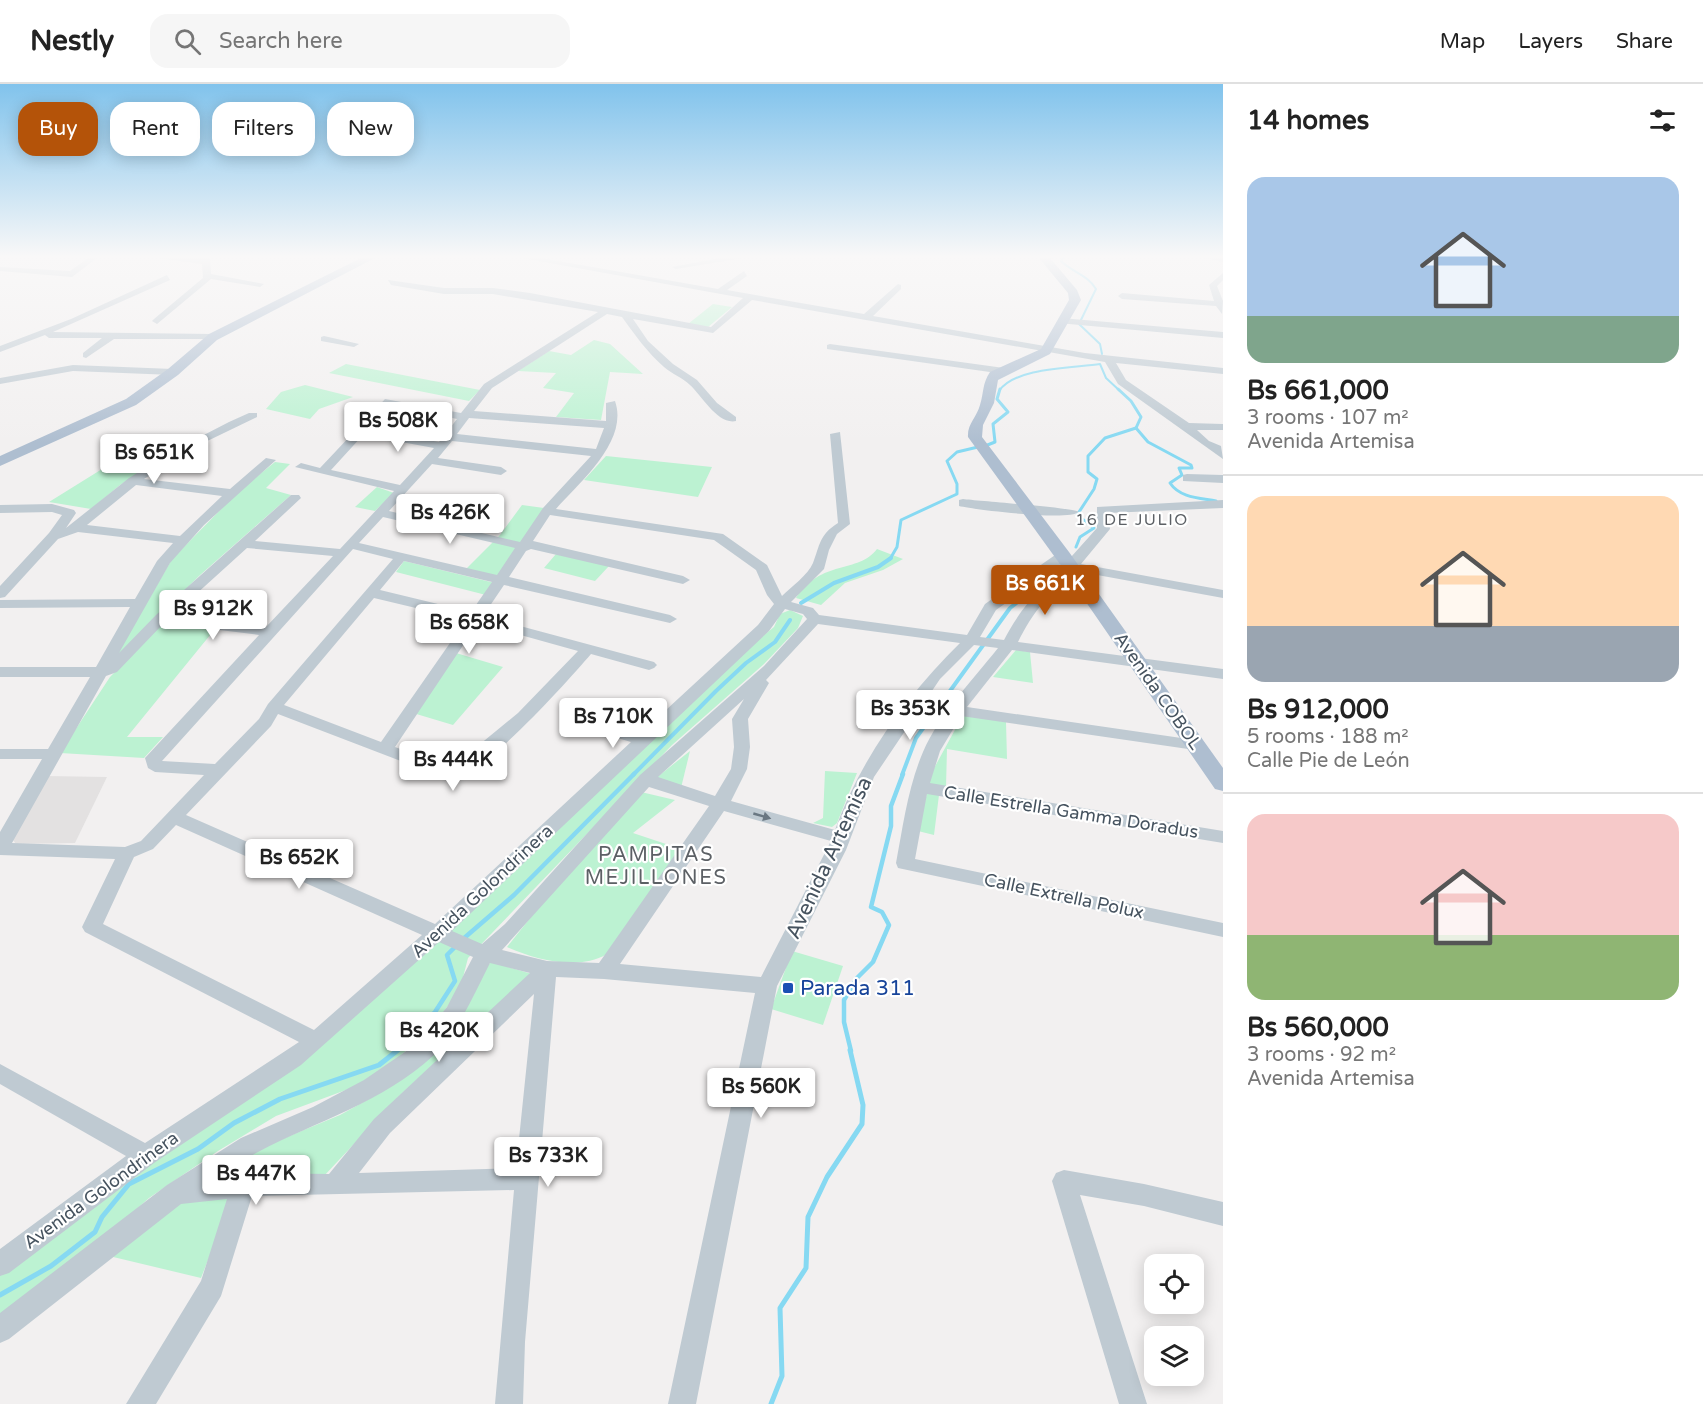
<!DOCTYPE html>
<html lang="en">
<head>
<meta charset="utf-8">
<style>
	:root { --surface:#fff; --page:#f6f6f6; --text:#222; --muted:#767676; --line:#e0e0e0; --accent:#b45309 }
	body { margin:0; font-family:"Varela Round",sans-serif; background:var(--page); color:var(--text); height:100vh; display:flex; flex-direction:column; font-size:22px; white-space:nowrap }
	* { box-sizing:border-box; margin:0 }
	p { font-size:20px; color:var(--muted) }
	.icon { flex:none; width:33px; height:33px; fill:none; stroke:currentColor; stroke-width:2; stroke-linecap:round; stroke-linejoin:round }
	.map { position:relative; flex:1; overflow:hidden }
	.sheet { display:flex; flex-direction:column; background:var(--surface); width:480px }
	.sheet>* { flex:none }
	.guide { position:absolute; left:18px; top:18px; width:570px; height:54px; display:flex; gap:12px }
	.buttons { position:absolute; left:1144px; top:1170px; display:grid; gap:12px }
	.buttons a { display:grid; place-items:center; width:60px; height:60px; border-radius:12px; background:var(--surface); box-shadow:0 3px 15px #0003; font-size:30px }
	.price { position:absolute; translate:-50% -51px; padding:0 14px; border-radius:6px; background:#fff; color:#222; font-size:20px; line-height:39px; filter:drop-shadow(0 2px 3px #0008) }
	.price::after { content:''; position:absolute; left:50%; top:36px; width:18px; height:14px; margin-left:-9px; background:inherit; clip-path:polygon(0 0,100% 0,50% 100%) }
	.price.current { background:var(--accent); color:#fff }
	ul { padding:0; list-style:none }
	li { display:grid; align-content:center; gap:12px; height:318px; padding:0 24px }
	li+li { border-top:2px solid var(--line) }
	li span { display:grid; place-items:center; height:186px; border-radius:18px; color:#555 }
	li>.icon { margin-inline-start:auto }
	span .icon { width:108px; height:108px; fill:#fffc; stroke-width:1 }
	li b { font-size:26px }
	h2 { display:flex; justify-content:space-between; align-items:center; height:72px; padding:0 24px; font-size:26px }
	.tag { padding:0 21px; border-radius:18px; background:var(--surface); box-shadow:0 3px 15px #0003; font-size:21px; line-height:54px }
	.tag.current { background:var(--accent); color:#fff }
	header { display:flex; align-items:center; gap:36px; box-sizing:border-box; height:84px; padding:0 30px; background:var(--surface); border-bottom:2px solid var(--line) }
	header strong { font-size:28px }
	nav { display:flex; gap:33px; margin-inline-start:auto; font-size:21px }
	.search { width:420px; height:54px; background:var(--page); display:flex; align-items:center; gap:15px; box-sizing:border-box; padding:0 21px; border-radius:18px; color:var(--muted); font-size:22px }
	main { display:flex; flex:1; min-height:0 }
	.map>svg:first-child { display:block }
</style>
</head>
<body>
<header>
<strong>Nestly</strong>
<div class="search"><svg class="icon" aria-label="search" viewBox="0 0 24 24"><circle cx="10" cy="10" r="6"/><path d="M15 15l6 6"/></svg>Search here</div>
<nav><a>Map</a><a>Layers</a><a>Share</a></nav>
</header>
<main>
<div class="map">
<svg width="1223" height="1320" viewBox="0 0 1223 1320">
	<rect width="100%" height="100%" fill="#f2f0f0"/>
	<path fill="#e3e1e1" d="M46 692 107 693 75 759 16 760 13 756Z"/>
	<g fill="#bcf2d2">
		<path d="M713 220 732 223 708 243 688 240Z"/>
		<path d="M594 256 610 260 643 290 610 288 601 336 556 333 574 309 543 304 556 289 518 287 549 267 571 271Z"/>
		<path d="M346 280 480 306 469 317 329 289Z"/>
		<path d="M305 301 353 313 319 325 310 335 266 325 281 308Z"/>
		<path d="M152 354 183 360 120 401 91 425 49 418Z"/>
		<path d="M606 372 712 383 698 413 584 396Z"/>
		<path d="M275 378 290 380 266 404 291 411 199 492 112 579 172 475 240 406Z"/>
		<path d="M377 403 394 409 375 427 355 423Z"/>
		<path d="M522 421 544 424 499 494 466 485 500 451Z"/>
		<path d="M877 465 903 475 883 486 845 499 821 521 796 514C821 475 858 490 877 465Z"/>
		<path d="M556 470 609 482 595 497 544 484Z"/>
		<path d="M404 477 495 499 486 511 396 488Z"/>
		<path d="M790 526 803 532 798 544 764 580 672 661 468 874 460 905 429 948 390 980 354 1003 276 1032 218 1067 149 1114 92 1165 0 1230V1190L156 1072 301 979 741 570 774 543 780 530Z"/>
		<path d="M163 539 215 545 127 653H163L144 674 60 669 110 593Z"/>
		<path d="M1016 566 1030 568 1033 599 993 593Z"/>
		<path d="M456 569 503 583 453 641 413 629Z"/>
		<path d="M963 631 1006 638 1007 675 947 665 946 703 926 699Z"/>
		<path d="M690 667 681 704 656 694Z"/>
		<path d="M825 687 857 689 837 739 832 743 813 739 823 734Z"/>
		<path d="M641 708 675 716 633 749 681 765 607 870C578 887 537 876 507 863L551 808Z"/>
		<path d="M927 709 939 711 934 751 918 747Z"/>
		<path d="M792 867 843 882 823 941 771 925Z"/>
		<path d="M491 878 532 890 400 1011 323 1093 211 1097 263 1063 340 1031 378 1010Z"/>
		<path d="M234 1109 201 1194 109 1172 174 1122 197 1113Z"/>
	</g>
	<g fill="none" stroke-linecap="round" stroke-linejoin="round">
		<g stroke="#86d9f2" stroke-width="2">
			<path d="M1063 174 1061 177C1072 188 1088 191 1096 205L1079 240 1100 260 1102 270"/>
			<path d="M999 307C1015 283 1074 284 1100 280L1106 294 1120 307"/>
		</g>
		<g stroke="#86d9f2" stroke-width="3">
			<path d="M1118 305 1131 317 1141 333 1136 344"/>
			<path d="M1136 344 1148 358 1191 381 1192 384H1179L1182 391 1170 399C1180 414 1200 414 1216 417"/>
			<path d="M985 362 995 358 993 340 1008 328 997 315 1000 305"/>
			<path d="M1076 463 1080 453 1094 444 1077 431 1094 405 1097 395 1088 388V372L1105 354 1136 344"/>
			<path d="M890 475 897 463 901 436 957 410V400L947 377 957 368 978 363"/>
		</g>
		<g stroke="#86d9f2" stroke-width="4">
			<path d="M801 519 834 499 878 483 891 474"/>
			<path d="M633 691 716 607 746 579 775 558 790 536"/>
			<path d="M902 691 916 654 1010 524 1060 485"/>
		</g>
		<g stroke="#86d9f2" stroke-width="4.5">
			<path d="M463 855 514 811 634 690"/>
			<path d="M396 967 435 928 455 897 447 871 456 862"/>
			<path d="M851 967 844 938V916L857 894 873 878 889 841 882 828 871 823 891 742V722L903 690"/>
		</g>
		<g stroke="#86d9f2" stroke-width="5">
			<path d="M0 1211 51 1182 95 1148 102 1133 129 1100 198 1065 234 1039 280 1015 379 981 398 966"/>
			<path d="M771 1320 782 1292 780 1224 806 1184 808 1133 827 1093 862 1040 863 1021 850 966"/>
		</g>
		<g fill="#bfcad2" fill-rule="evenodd">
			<path d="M88 174H97L72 193 0 187V183L70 187Z"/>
			<path d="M157 174H210L211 190 264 200 260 203 211 195 157 240 152 237 154 235 203 194 202 180Z"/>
			<path d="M522 174H541L718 205 744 187 747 192 727 206 864 230 898 200 901 201V205L873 232 1085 269 1223 284V290L1116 279 1126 296 1189 339 1223 340V346H1197L1209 357 1221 362 1223 375 1118 300 1105 278 752 216 713 249 633 235 648 257 673 280 697 296 717 319 736 333V337C718 341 702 312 690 301 683 294 672 290 664 283 647 268 635 251 622 233L607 230 492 304 474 327 606 337V319L615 317C629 357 580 398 556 425L723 450 767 481 782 512C791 503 808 491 813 479 820 461 819 451 838 439L830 350 840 348 850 440 837 450 829 466 824 485 791 518 813 524 819 531 967 551 985 520 1058 469H1068V475L996 526 980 553 1004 556C1017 531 1049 481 1083 489V495C1049 503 1033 529 1018 558L1223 585V595L1012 566 967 623 1195 656 1203 661 1195 666 961 632 940 667 930 699 1223 747V759L927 710 915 775 1223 839V853L898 784 896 779C903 742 908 703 923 668 940 629 972 597 998 564L974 561 940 595 874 693 846 766 777 902 696 1320H668L755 909 604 895 556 893 525 1258 523 1320H495L514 1106 252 1112 221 1212 156 1320H126L201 1197 227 1115 181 1120 9 1255 0 1259V1229L167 1101 241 1054 313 1023 364 996 418 959 447 923 473 873 439 858 301 981 154 1079 9 1189 0 1192V1165L126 1072 0 1000V980L145 1059 299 958 85 848 82 843 115 775 0 771V748L42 675H0V665H48L90 593H0V583H96L130 523 0 524V516L135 515 157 477 173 459 78 448 58 455 5 513 0 514V502L49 449 62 431 52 428 0 429V421L52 420 74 426 76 429 66 444 129 394 169 369 229 338 249 329H257V333L197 362 144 395 230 405 266 374 276 376 204 441 170 479 119 569 156 531 291 411H299L301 414 255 457 340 465 394 407 295 383 301 379 320 384 385 315 461 329 484 300 598 228 493 210H444L391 201 388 196 444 204H493L530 209 711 243 743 214ZM391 321 457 335 439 358 369 345ZM469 334 604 344 596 365 457 350ZM363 351 434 364 400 401 331 386ZM452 357 591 372 543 424 520 458 389 427 432 380 501 391 507 387 501 383 438 374ZM136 401 222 412 180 452 87 441ZM550 431 714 456 756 486 767 511 774 520 758 541 640 650 593 636 587 637 585 641 587 645 631 658 435 840 186 731 271 642 278 630 453 697C486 688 567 598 591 570L649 586 654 584 657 581 654 578 483 532 504 501 670 539 677 535 670 531 509 493 526 467 531 465 683 500 690 496 683 492 533 457ZM383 433 515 464 497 491 359 459ZM247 464 333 472 266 543 173 531ZM353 465 393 475 268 620 259 635 215 680 162 677ZM404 477 492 498 471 528 380 506ZM374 514 466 536 381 658 284 621ZM785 525 803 530 807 535 764 582 640 691 505 840 482 860 452 847 769 547ZM164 539 259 551 145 674 148 684 155 688 204 691 141 757 125 763 12 759 106 592 117 588ZM478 539 578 567 518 629 451 684 395 663ZM818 540 960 559C907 611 860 676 835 746L731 717 747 685 750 663 748 635 769 599 766 596ZM744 615 732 635 734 663 731 685 715 712 658 693ZM649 703 709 722 599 879 547 877 502 866ZM724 727 831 757 761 893 620 880ZM176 741 422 851 314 946 103 840 134 773 153 765ZM490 879 530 889 374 1035 329 1090 259 1089 220 1093C233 1085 245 1075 258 1068 317 1037 383 1018 433 972 459 947 474 910 490 879ZM534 910 516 1084 359 1089 390 1049Z"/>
			<path d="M720 174H743L676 185 672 183Z"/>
			<path d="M1205 174H1223V178Z"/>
			<path d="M1223 189V196L1217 202 1223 217 1222 230 1216 222 1122 215 1118 212 1122 209 1214 217 1209 201Z"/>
			<path d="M167 191 170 196 53 248 213 250 216 251V255H114L86 274 83 273V269L102 254H49L45 251 0 268V262L71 235Z"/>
			<path d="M1061 234 1223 248V254L1058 239V235Z"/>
			<path d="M324 252 359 260 354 263 321 257V253Z"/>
			<path d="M830 260 1004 284 1009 287 1004 290 827 265V261Z"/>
			<path d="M73 281 173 285 178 288 173 291 73 287 0 300V294Z"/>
			<path d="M1187 390 1223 391V399L1183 397V391Z"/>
			<path d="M963 415C979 417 1075 424 1079 428 1069 437 976 426 959 422V416Z"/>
			<path d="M1223 416V424L1108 429 1110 445 1081 480 1223 506V514L1070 486 1063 482 1097 444V423Z"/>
			<path d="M1064 1086 1144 1100 1223 1118V1142L1144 1122 1080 1111 1147 1320H1119L1052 1097 1056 1089Z"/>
		</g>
		<g fill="#aebed0" fill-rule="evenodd">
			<path d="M361 174H375L217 256 178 291 136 321 0 382V372L126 315 168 285 209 250Z"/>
			<path d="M1039 174H1050L1077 206 1081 216 1050 270 998 296 994 319 983 341 982 353 1069 468 1223 684V707L1215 705 1057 476 968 353C967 340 977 333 980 321 984 308 982 300 990 288L1041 265 1069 216 1068 209Z"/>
		</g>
	</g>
	<defs><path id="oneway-solid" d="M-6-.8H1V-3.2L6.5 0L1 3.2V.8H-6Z" transform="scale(1.5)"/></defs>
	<use fill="#6a7782" href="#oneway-solid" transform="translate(762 732) rotate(16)"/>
	<linearGradient id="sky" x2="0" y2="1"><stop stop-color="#81c3ec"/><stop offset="0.48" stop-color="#f9f8f8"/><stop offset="1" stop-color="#f9f8f8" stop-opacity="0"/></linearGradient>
	<rect width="1223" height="359" fill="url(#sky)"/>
	<rect fill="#1a4fb4" stroke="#fff" stroke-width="2" x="782" y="898" width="12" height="12" rx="3"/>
	<g text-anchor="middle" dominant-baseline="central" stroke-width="4.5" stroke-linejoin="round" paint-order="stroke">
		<g font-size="16" letter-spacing="1.5" fill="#5c6065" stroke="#fff">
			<text x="1132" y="436">16 DE JULIO</text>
		</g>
		<g font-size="18" fill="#46535f" stroke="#fff">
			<text transform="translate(1158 607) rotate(55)">Avenida COBOL</text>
			<text transform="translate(1071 728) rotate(9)">Calle Estrella Gamma Doradus</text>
			<text transform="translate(482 807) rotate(-43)">Avenida Golondrinera</text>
			<text transform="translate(1064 812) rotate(12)">Calle Extrella Polux</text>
			<text transform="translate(101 1106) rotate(-36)">Avenida Golondrinera</text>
		</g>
		<g font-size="20" letter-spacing="1.5" fill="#5c6065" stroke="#fff">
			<text x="656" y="771">PAMPITAS<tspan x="656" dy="23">MEJILLONES</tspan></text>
		</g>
		<g font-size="21" fill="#46535f" stroke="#fff">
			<text transform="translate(829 774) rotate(-65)">Avenida Artemisa</text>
		</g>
		<g font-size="21" fill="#164399" stroke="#fff" text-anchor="start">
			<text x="800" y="904">Parada 311</text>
		</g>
	</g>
</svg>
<div class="buttons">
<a><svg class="icon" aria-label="locate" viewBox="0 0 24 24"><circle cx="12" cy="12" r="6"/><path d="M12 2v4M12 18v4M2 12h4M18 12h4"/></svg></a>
<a><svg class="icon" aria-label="layers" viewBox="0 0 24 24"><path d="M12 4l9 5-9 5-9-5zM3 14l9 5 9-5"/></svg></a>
</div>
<b class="price" style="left:398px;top:369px">Bs 508K</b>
<b class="price" style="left:154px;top:401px">Bs 651K</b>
<b class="price" style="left:450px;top:461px">Bs 426K</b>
<b class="price current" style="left:1045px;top:532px">Bs 661K</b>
<b class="price" style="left:213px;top:557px">Bs 912K</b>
<b class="price" style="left:469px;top:571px">Bs 658K</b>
<b class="price" style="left:910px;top:657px">Bs 353K</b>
<b class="price" style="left:613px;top:665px">Bs 710K</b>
<b class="price" style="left:453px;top:708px">Bs 444K</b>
<b class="price" style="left:299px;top:806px">Bs 652K</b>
<b class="price" style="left:439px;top:979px">Bs 420K</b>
<b class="price" style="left:761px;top:1035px">Bs 560K</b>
<b class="price" style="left:548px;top:1104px">Bs 733K</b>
<b class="price" style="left:256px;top:1122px">Bs 447K</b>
<div class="guide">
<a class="tag current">Buy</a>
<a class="tag">Rent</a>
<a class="tag">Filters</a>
<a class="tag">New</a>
</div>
</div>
<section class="sheet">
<h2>14 homes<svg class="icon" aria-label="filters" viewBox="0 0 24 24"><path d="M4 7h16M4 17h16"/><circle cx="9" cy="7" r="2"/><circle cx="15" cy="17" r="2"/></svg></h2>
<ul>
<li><span style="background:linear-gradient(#a9c7e8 75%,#7fa58c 0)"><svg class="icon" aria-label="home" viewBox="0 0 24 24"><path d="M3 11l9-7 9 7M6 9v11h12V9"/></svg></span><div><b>Bs 661,000</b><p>3 rooms · 107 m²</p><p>Avenida Artemisa</p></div></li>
<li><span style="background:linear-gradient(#ffd9b3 70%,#9aa5b1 0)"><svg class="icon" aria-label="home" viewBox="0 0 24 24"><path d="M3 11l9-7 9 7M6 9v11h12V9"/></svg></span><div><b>Bs 912,000</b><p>5 rooms · 188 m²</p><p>Calle Pie de León</p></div></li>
<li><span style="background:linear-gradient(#f6c9c9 65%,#8fb573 0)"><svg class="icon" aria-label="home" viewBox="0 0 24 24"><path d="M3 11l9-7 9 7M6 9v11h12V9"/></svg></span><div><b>Bs 560,000</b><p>3 rooms · 92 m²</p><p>Avenida Artemisa</p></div></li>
</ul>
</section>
</main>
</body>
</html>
